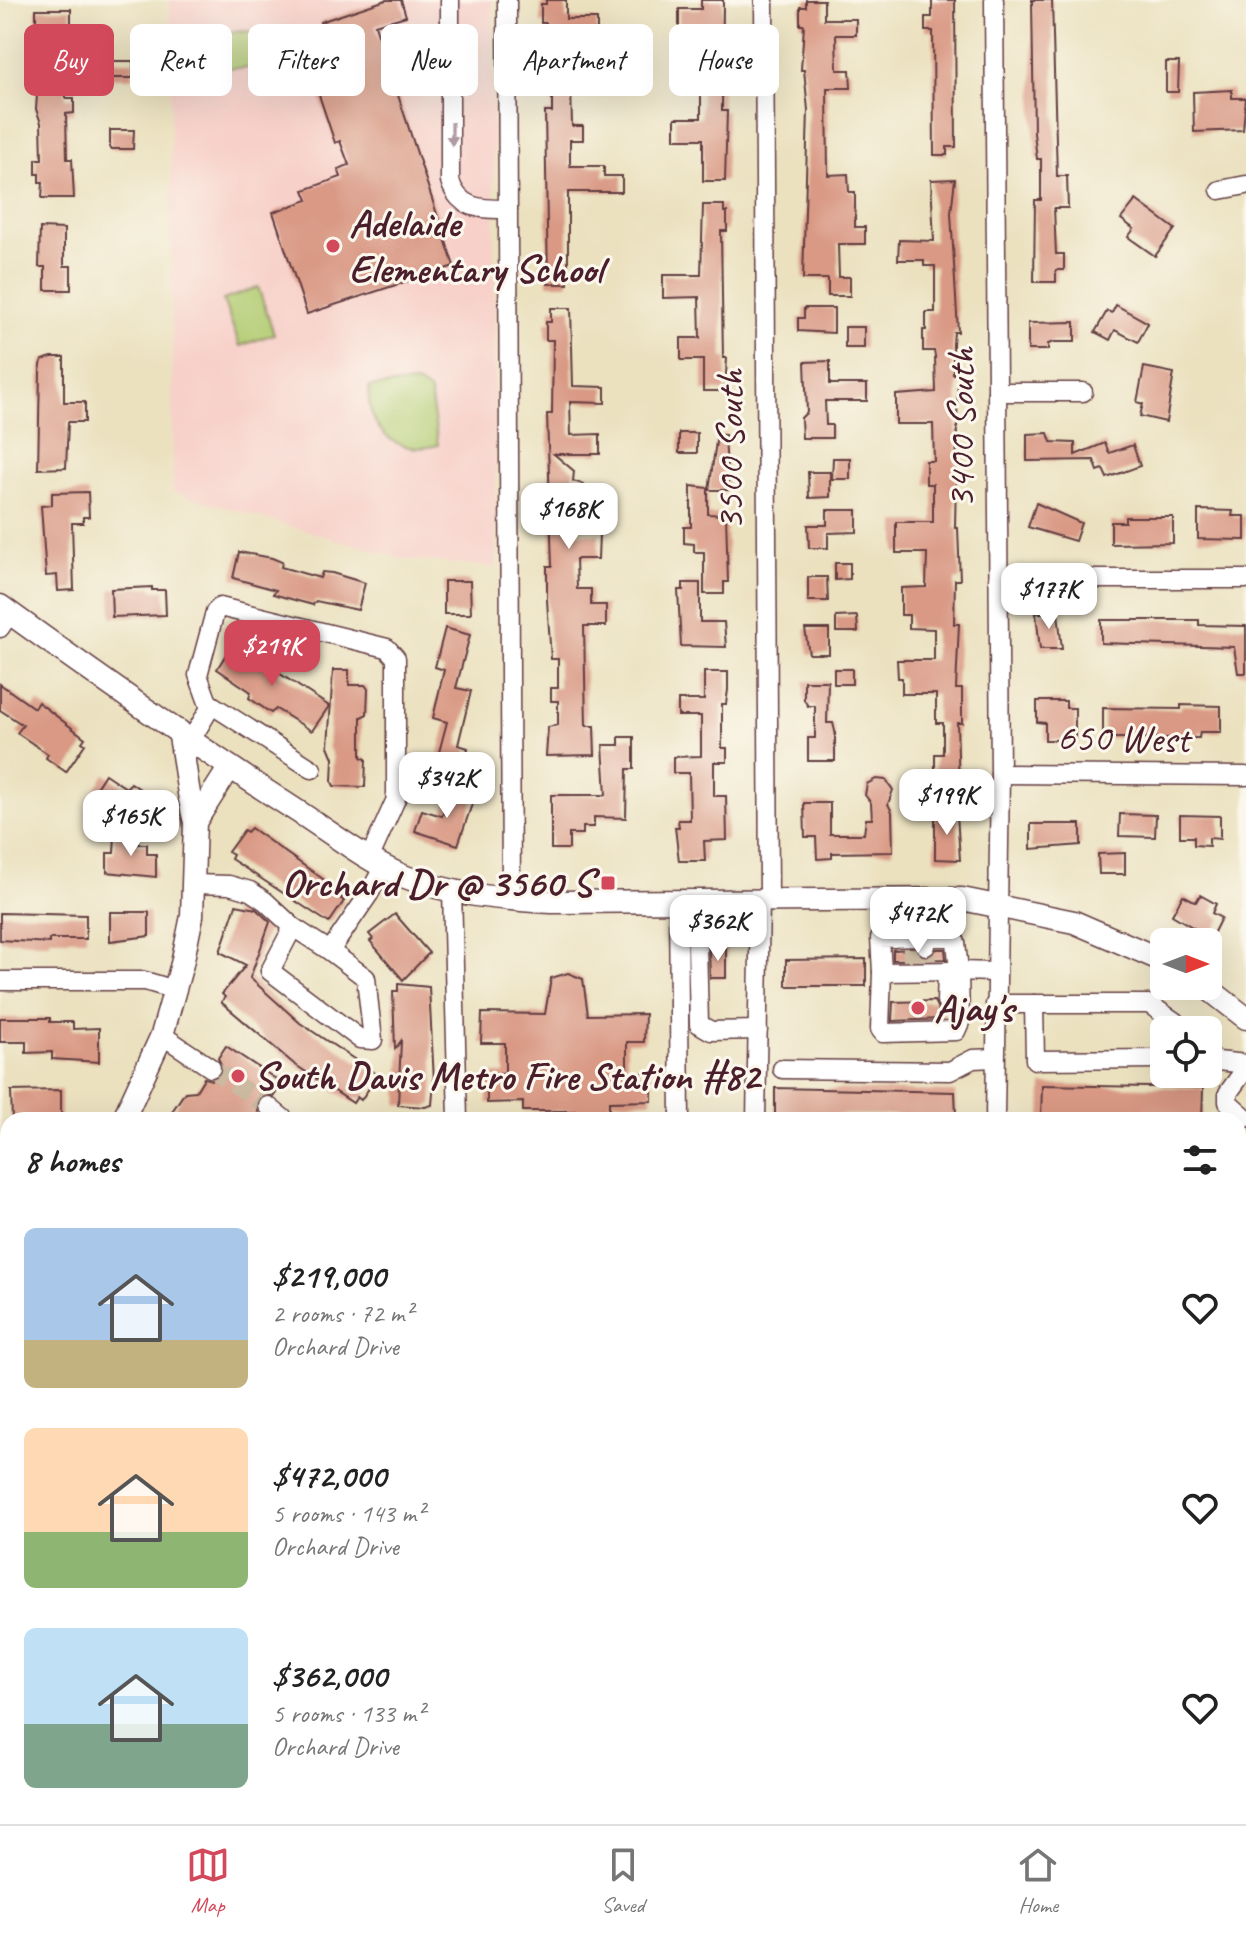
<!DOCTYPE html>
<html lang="en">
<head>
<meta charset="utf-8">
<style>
	:root { --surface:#fff; --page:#f2f2f2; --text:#222; --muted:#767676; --line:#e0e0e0; --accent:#d1495b }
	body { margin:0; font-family:Caveat,sans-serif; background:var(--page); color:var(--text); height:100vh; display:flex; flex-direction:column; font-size:30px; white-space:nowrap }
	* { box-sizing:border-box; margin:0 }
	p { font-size:26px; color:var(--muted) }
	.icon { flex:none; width:44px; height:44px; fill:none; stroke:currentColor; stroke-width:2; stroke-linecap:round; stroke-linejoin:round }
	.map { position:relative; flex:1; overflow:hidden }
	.drawer { position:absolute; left:0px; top:1112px; width:1246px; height:712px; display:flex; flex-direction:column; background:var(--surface); border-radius:24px 24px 0 0; box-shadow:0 8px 32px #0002 }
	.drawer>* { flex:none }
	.top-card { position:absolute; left:24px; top:24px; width:800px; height:72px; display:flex; gap:16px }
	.needle { width:52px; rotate:90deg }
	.buttons { position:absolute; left:1150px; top:928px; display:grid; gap:16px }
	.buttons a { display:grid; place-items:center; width:72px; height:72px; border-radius:12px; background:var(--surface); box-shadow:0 8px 32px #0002; font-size:40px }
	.price { position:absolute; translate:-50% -68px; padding:0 18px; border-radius:16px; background:#fff; color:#222; font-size:26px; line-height:52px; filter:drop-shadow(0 2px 4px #0008) }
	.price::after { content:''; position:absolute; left:50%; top:48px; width:24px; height:18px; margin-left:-12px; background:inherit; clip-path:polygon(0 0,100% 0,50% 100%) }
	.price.selected { background:var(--accent); color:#fff }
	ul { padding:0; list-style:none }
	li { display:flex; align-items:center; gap:24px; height:200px; padding:0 24px }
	li span { display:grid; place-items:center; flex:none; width:224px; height:160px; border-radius:12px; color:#555 }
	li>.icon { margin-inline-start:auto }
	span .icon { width:96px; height:96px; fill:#fffc; stroke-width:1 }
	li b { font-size:34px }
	h2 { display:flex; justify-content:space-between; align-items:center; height:96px; padding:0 24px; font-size:34px }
	.pill { padding:0 28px; border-radius:12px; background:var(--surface); box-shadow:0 8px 32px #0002; font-size:28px; line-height:72px }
	.pill.selected { background:var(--accent); color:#fff }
	.dock { display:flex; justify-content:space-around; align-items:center; height:112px; border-top:2px solid var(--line); background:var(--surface); font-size:22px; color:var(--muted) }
	.dock a { display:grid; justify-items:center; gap:4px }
	.dock .selected { color:var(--accent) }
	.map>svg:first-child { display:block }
</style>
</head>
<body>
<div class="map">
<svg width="1246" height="1824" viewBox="0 0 1246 1824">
	<rect width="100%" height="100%" fill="#fbf7ec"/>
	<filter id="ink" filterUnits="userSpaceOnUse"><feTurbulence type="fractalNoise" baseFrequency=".0125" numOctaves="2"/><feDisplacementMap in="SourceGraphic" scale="16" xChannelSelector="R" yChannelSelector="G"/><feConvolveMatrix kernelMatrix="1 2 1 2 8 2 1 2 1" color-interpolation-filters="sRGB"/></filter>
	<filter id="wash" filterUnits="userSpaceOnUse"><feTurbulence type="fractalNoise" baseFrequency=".006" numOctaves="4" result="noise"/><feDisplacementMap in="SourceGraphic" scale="32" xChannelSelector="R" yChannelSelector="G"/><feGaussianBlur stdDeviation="1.8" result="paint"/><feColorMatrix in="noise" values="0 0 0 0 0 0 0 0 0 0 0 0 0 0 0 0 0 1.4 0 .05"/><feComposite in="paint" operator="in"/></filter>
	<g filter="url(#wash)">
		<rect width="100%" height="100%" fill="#ebe1bf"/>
		<path fill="#f7d0c9" d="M170 0H493L496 567 404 559 173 492Z"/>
		<g fill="#b2cc72" stroke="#7e764e" stroke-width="2">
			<path d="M272 31V68H218L219 32Z"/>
			<path d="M258 287 274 334 240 346 223 300Z"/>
			<path d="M417 383 430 392 438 445C397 457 365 429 369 387Z"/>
			<path d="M8 1534V1816H373V1824H0V1545Z"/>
		</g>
		<g id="blocks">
			<g fill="#d99984">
				<path d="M386 0H401L406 16 375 25 454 266 307 314 273 212 308 200 304 190 341 177 338 169 349 165 340 141 335 143 316 86 319 85 318 75 332 66 320 22Z"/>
				<path d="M546 0H566V19H597V36H570V63H595V87L571 86 572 126H583V140H570V166H604V176H622V192H568V284H548L545 112H552V79H548L545 64 546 23H541V4H546Z"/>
				<path d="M701 0H723L722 111H727L725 181H703V139H675V118H701V87H676V69L689 70V35H679V9H701Z"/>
				<path d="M806 0H824V19H856V35H836L837 70H850L851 88H827L828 175 848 174 849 192H855V227H865V244H838L839 277H850V296H828V279H803L808 110 804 70H801L804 25H800V7H806Z"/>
				<path d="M932 0H955L956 147H947V155H934L933 31H925V17H932Z"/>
				<path d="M1032 0H1052L1057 176H1067L1068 208H1054L1056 254H1064V270H1056V282H1034L1035 200H1041V159H1037L1034 133Z"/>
				<path d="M36 9H71V28H75L72 70H65L66 98H74V113L66 114 67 159H72L74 198H42L43 182H39V174H36V159H42L41 123 36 109 40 52H36Z"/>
				<rect x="100" y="61" width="33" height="17"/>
				<path d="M1166 62H1179L1178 92H1166Z"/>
				<path d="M1232 90V98H1246L1243 130 1194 132 1193 92Z"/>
				<path d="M110 130H134L133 149H110Z"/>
				<path d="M955 179 951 213 958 332H954L953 344V374H958L955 528H958L960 580H955L954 624H959L956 689H962V723H957L959 788 935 789V754H943V723H936V694H902V678H898L897 660H934V629L909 628V615H901V588L926 587 927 553H896V522H933V484H926V461H934L933 424H896V395L936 392 935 356 934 351H923V330H926V312H935V266H924V260H898L899 240 934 241 931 180Z"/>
				<path d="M1136 200 1175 229 1155 256 1128 237 1134 229 1121 219Z"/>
				<path d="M703 205H724V212H727V231H721L723 358H727L725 391H703V360H681V338H700L699 297 663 298V275H701Z"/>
				<path d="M40 228 64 229V266H71V290H45V267H39Z"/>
				<path d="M1116 305 1148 323 1138 342 1115 330 1110 340 1095 332 1107 311 1112 313Z"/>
				<path d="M551 308H571L573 386 605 387V403L570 402 571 435 600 434V454H554L574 471 573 481 583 484 579 495H573V533L599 534 598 559H576L577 589H591V605H606V626H584L586 726H594L595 755 546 756 548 727 558 725V701H551V688H558V659H551L547 600V566H552L547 414H552L553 340H546V322H551Z"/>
				<path d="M804 308H834V333L798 331V318H804Z"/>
				<path d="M1075 322V342H1054L1048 344V350H1028V323Z"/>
				<rect x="845" y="327" width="19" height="21"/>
				<path d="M52 357H64V402H85V422H68L66 468 38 469 40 371 42 360Z"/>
				<path d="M830 361V384H867V401H825L826 425H832V438H802L801 418 807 412 805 362Z"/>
				<path d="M1144 367 1174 373 1166 422 1140 416 1143 404 1137 402Z"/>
				<rect x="679" y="433" width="18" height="20"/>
				<path d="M1048 433 1051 442 1075 443V455L1105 443 1109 453 1133 445 1140 466 1107 478 1103 469 1098 471 1094 460 1027 461V434Z"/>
				<path d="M717 435H725L728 490H709Z"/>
				<path d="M833 458H850V479H832Z"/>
				<path d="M808 472H830V497L809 498Z"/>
				<path d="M691 486 708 488V514L726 515 728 582H724V594H704V552H694V544L684 543V527H691Z"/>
				<path d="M88 492 89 517H83V523H72L74 590 58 591 57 575 46 576 41 506 52 505V493Z"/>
				<path d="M1036 503 1081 523 1075 541 1028 527Z"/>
				<path d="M827 510H857V532L828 533V548H809L808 525H827Z"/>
				<path d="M1198 510 1233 511 1232 516H1245V540L1198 539Z"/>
				<path d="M1125 517H1173V543L1111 544V522H1125Z"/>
				<path d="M239 552 272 558 282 562 281 567 320 578 322 572 332 573 365 583 358 610 316 601 313 605 298 601 273 594 276 590 233 578Z"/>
				<path d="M835 563H850V579L835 580Z"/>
				<path d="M808 577H827L828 601H808Z"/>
				<path d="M444 581H470L471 614H444Z"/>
				<path d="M683 583H700V622H724L726 647 681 646 678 590H683Z"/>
				<path d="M152 587V590H165L166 615 112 617 111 589Z"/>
				<path d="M1036 613H1058L1062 649H1040Z"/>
				<path d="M857 616 858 632H836V617Z"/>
				<path d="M1101 620H1199V625L1246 626V673H1238L1234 647 1101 643Z"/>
				<path d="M445 628 470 635 456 688 471 691 458 745 468 748 461 783 433 775 447 722 433 718 444 670 435 667Z"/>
				<path d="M805 629H829V654H809Z"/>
				<path d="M233 643 329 706 312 731 276 709 271 713 249 698 251 692 217 669Z"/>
				<rect x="834" y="669" width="18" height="15"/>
				<path d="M333 670H349V685H365L368 689 367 714 361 717V757L366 759 365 787 334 786 332 782 333 758 328 746Z"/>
				<path d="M704 672H728V690L726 704H722V748H727V762H714V796H726L727 840 704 841 705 861H679L675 827H679L678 820H690L689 773H673V757L701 756V716H678V700H704Z"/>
				<path d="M804 681H828L827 723H833L835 731V761H808V738H815V706H808L804 700Z"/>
				<path d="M0 684 34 708 38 702 85 738 82 742 85 744 66 772 46 758 48 754 17 733 23 725 0 710Z"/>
				<path d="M1037 701H1066V708H1075V740H1045V723L1037 722Z"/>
				<path d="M1181 705 1221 706V732H1200L1199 738H1103V708L1181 709Z"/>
				<path d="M619 737H634V769H627L626 818 594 817V827H583V834H569V849H551V795H606L603 745H619Z"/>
				<path d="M105 774 126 788 131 783 153 798 142 814 119 800 116 805 94 791Z"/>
				<path d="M876 779 886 780 893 790 888 804 892 812 893 852 832 853V858L817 859 816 837H805L804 803H830V834H864L866 819H872L871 803 865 795 867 784Z"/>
				<path d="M450 793 473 801 458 845 415 831 422 810 442 816Z"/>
				<path d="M935 814H957L960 860 935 859Z"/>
				<path d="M1120 814 1156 815 1155 837 1119 836Z"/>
				<path d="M1180 815 1220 816V839L1209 838V846L1194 845V837H1180Z"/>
				<path d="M1031 824H1081V845L1031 849Z"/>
				<path d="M251 828 344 894 341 899 344 901 329 923 231 859 233 855 228 852 244 830 247 832Z"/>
				<path d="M115 836H138V844H147V854H156V877L107 872V853H114Z"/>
				<path d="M1125 853V874H1099L1098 854Z"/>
				<path d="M1183 895 1196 902 1200 895 1216 904 1212 913 1221 918 1211 938 1172 915Z"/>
				<path d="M236 905 256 909 270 922 250 978 300 1023 378 1075 361 1100 357 1097 353 1103 294 1064 221 1002 225 997 222 994 246 965 220 952Z"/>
				<path d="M110 912H149V936L110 941Z"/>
				<path d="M0 913 86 915V939H49V943L0 940Z"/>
				<path d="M395 914 429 953 403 980 370 941 373 939 369 934Z"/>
				<path d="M726 948V978H710L709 949Z"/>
				<path d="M915 949 927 958 937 949H945L946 959 893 960V950Z"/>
				<path d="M866 959V986H786V960Z"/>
				<path d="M568 973 583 979 588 1015 645 1014 644 1042H627V1073H652V1101L609 1102V1111H523V1102L487 1103V1074H505V1043H481L482 1013 545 1014 551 978Z"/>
				<path d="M398 984 429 987 434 1081 432 1105 425 1107 398 1105 401 1041 395 1049 393 991H398Z"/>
				<path d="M934 1001 939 1011 948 1015H941V1019L892 1021 893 1002Z"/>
				<path d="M0 1018H50V1022H73V1029L99 1028V1062L52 1059V1052L26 1053V1042H0Z"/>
				<path d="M226 1046 282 1083 274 1096 265 1095 258 1099V1120H181L171 1113 185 1092 196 1091 204 1078 211 1080 220 1075 223 1068 218 1058Z"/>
				<path d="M1042 1085 1203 1088 1202 1120H1041Z"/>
				<path d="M775 1088 955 1092 956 1115 919 1118 897 1115H775Z"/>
				<path d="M61 1090V1117L12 1120 11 1091Z"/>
			</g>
		</g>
	</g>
	<g filter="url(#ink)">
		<use href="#blocks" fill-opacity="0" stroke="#623c41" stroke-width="2"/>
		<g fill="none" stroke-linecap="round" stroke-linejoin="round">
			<g stroke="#cbbaa1" stroke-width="18" stroke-dasharray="18 9" stroke-linecap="butt">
				<path d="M912 946V963"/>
				<path d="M926 946 927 962"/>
				<path d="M211 1068 268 1106"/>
			</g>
			<defs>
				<g id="minor">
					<path d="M450 0V181C459 210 482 209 508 209"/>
					<path d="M507 0 511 899"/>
					<path d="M764 0 769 899"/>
					<path d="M994 0 1000 774 995 1120"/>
					<path d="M1220 190 1246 185"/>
					<path d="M997 392H1083"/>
					<path d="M998 579H1246"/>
					<path d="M0 628 10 613"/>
					<path d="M209 703 312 769"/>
					<path d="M191 740 210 708 198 675 215 612 220 607 387 648 396 658V799L370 857"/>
					<path d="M1000 774 1246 776"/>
					<path d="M194 884 229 885 250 891 265 901 293 927 330 951 369 894 384 866"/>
					<path d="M452 890 458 1120"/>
					<path d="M926 897V937H951L956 942 959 971 882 972 880 938 926 937V946"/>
					<path d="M893 898 894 938"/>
					<path d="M678 901 680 1120"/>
					<path d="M696 901 699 1024 711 1031 758 1030"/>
					<path d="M293 927 270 971 360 1039 373 1040 366 978 330 951"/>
					<path d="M882 972 880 1029 883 1033 956 1031 960 1022 959 971 995 972"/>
					<path d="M0 981H145L175 990"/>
					<path d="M946 1001 947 971"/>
					<path d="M995 1004H1149L1187 1030"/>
					<path d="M1034 1004 1035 1060 1164 1059"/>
					<path d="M162 1035 211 1068"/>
					<path d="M1208 1060 1246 1064"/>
					<path d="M1246 1068 1228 1093V1102L1246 1118"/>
					<path d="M782 1069 950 1071 973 1059 995 1058"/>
					<path d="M268 1106 285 1120"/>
					<path d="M756 1120 760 900"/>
					<path d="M0 1170H8"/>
					<path d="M1238 1280H1246"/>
					<path d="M0 1437 8 1441"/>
					<path d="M1238 1446H1246"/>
					<path d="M1238 1608H1246"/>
					<path d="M552 1816V1824"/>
					<path d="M772 1816V1824"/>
					<path d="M955 1816 975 1824"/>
				</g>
				<g id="major">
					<path d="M0 606C97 676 194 745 294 809 329 831 365 860 403 876 449 895 502 899 552 902L962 899 1074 922 1164 961"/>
					<path d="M179 731C185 762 187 792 195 822"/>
					<path d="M1205 986 1246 1018"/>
					<path d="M123 1120 162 1035 182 964 192 916 195 822 230 767"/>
					<path d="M0 1355 8 1342"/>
				</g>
			</defs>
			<use href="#minor" stroke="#623c41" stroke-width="21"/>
			<use href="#major" stroke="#623c41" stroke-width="25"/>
			<use href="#minor" stroke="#fff" stroke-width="18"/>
			<use href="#major" stroke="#fff" stroke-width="22"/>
		</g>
		<defs><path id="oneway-solid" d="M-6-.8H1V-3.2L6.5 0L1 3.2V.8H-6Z" transform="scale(2)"/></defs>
		<use fill="#ae9aa0" href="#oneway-solid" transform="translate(452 134) rotate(90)"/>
	</g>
	<g fill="#d1495b" stroke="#fbf7ec" stroke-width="3">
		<circle cx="333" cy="246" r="8"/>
		<rect x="600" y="875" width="16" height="16" rx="4"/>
		<circle cx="918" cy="1008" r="8"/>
		<circle cx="238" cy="1076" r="8"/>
	</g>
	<g text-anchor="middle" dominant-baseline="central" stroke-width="6" stroke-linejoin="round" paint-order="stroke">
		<g font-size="40" font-weight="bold" fill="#4a1f2b" stroke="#fbf7ec" text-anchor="start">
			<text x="349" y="223">Adelaide<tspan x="349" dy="46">Elementary School</tspan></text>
			<text x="592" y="883" text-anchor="end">Orchard Dr @ 3560 S</text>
			<text x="934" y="1008">Ajay's</text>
			<text x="254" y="1076">South Davis Metro Fire Station #82</text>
		</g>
		<g font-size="40" fill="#4a1f2b" stroke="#fbf7ec">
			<text transform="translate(961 428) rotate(-90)">3400 South</text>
			<text transform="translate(730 450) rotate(-90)">3500 South</text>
			<text transform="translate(1123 738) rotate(1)">650 West</text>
		</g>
	</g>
</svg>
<div class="buttons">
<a><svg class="needle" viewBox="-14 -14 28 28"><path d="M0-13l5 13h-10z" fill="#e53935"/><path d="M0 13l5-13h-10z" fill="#767676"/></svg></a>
<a><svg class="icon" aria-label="locate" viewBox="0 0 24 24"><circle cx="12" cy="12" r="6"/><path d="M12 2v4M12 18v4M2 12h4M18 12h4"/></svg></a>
</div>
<b class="price" style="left:569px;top:551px">$168K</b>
<b class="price" style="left:1049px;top:631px">$177K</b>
<b class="price selected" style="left:272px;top:688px">$219K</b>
<b class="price" style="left:447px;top:820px">$342K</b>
<b class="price" style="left:947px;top:837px">$199K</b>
<b class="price" style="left:131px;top:858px">$165K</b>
<b class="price" style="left:918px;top:955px">$472K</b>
<b class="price" style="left:718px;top:963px">$362K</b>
<div class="top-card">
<a class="pill selected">Buy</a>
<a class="pill">Rent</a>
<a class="pill">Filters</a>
<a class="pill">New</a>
<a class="pill">Apartment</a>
<a class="pill">House</a>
</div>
<section class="drawer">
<h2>8 homes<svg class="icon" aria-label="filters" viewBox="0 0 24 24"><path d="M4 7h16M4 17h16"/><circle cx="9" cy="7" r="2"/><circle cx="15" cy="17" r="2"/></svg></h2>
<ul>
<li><span style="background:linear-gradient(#a9c7e8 70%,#c2b280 0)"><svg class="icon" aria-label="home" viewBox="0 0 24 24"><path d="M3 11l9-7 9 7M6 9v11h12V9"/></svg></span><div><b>$219,000</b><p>2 rooms · 72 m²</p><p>Orchard Drive</p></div><svg class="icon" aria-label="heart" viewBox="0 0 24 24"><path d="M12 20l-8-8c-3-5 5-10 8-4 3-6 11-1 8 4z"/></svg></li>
<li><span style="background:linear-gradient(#ffd9b3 65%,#8fb573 0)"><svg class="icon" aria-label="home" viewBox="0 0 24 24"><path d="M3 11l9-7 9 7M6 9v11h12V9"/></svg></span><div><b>$472,000</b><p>5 rooms · 143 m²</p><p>Orchard Drive</p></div><svg class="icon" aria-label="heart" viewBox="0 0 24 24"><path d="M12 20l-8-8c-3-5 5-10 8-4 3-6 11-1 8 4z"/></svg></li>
<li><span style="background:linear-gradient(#bfe0f5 60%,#7fa58c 0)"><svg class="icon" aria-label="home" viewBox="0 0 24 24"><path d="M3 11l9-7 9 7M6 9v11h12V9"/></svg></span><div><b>$362,000</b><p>5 rooms · 133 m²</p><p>Orchard Drive</p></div><svg class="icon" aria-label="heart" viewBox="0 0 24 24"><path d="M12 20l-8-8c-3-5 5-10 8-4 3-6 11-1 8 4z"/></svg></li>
</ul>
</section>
</div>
<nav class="dock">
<a class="selected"><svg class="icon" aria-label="map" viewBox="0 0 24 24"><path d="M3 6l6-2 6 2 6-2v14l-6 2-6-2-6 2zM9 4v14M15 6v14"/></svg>Map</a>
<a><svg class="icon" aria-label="saved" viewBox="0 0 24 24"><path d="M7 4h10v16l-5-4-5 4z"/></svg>Saved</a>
<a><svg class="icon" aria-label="home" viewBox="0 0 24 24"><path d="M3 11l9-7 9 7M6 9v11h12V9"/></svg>Home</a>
</nav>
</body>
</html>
